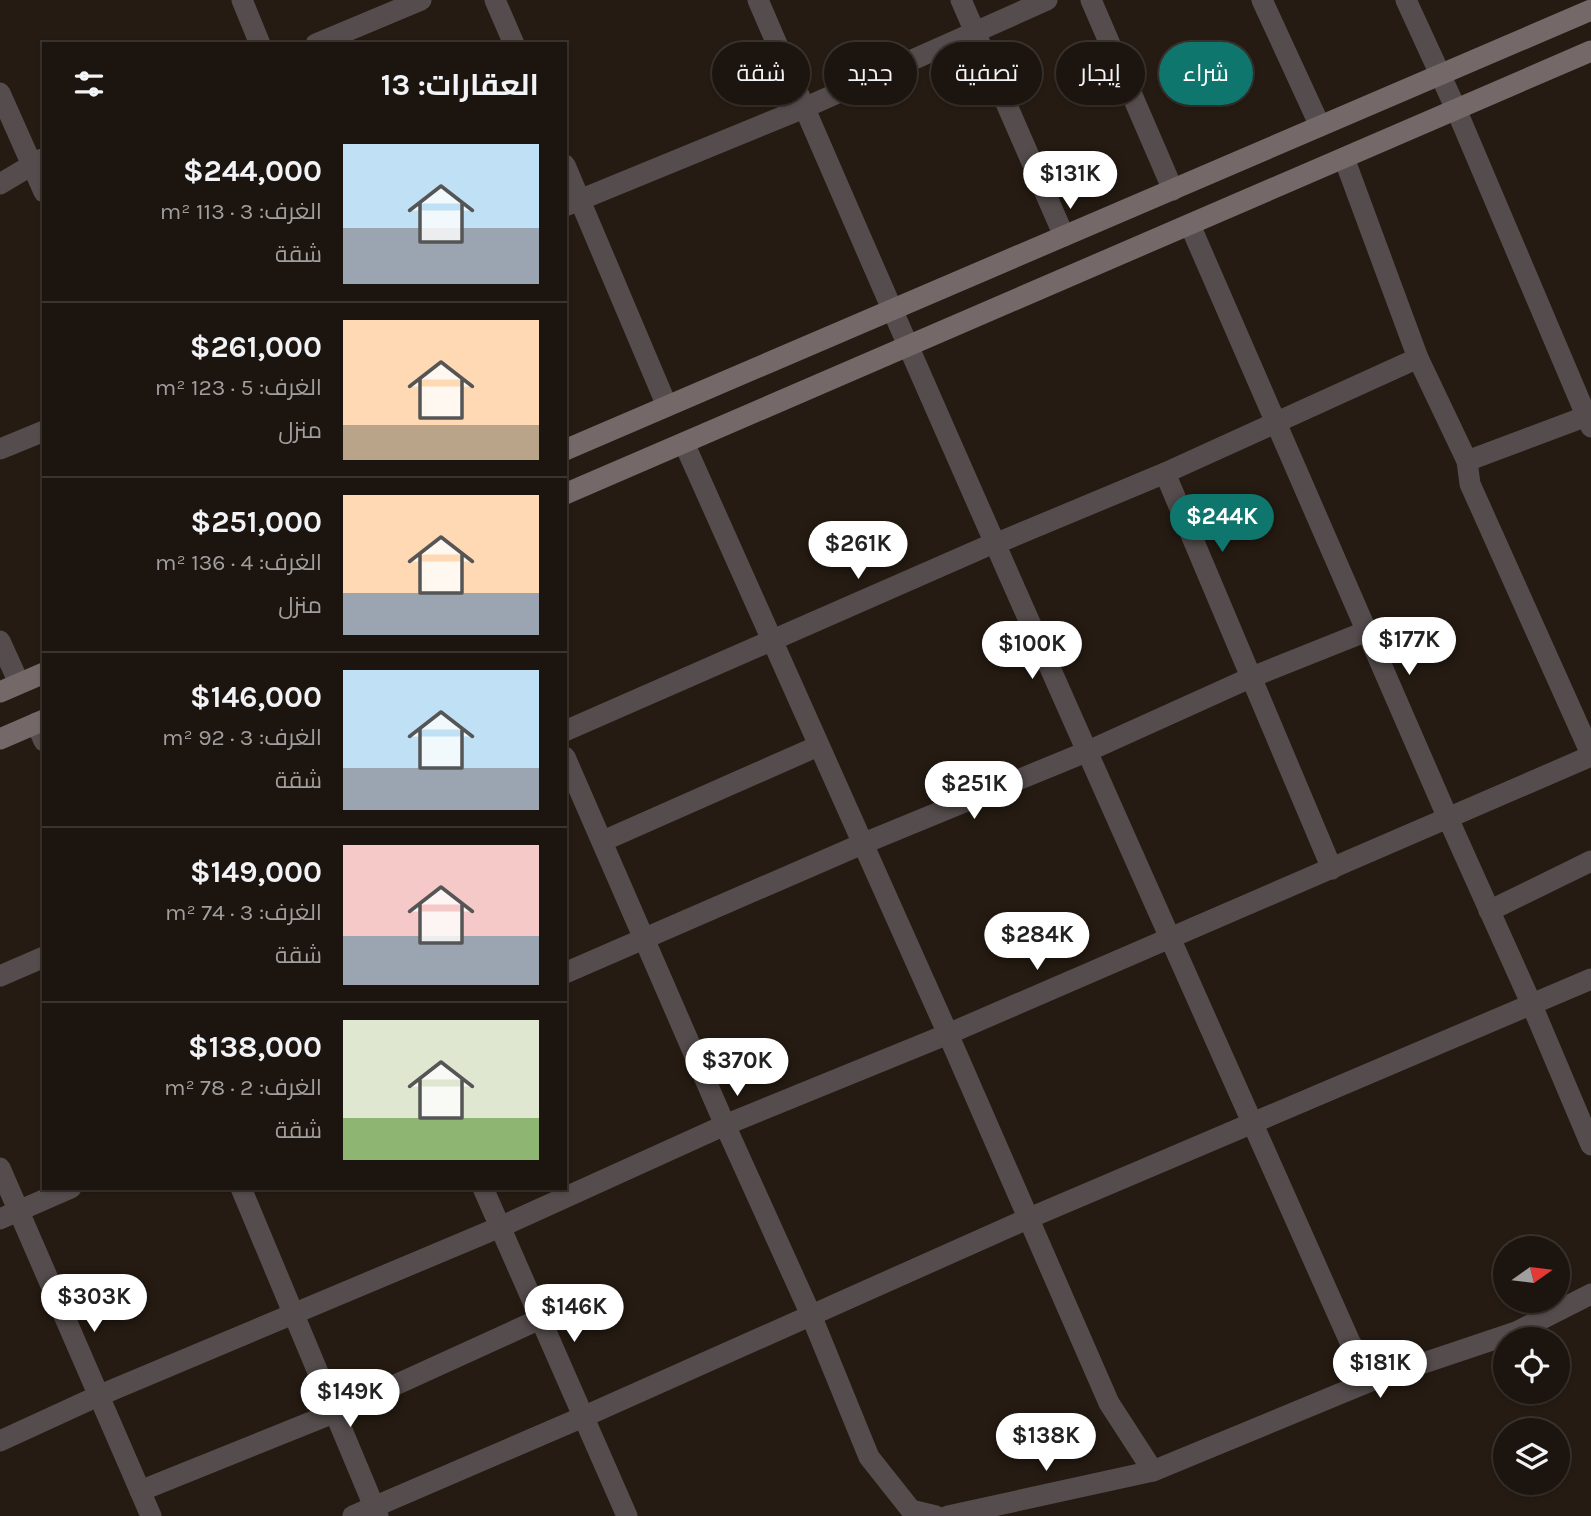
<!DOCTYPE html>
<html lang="ar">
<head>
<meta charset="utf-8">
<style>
	:root { --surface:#1c140e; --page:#29211c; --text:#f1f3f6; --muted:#a09e9e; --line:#3a332e; --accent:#0f766e }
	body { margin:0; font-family:Karla,Cairo,sans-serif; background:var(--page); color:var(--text); direction:rtl; height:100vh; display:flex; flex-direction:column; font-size:26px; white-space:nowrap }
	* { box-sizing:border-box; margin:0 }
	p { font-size:23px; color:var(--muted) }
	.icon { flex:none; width:38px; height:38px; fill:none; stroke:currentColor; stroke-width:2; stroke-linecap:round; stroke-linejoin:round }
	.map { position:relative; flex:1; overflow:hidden; direction:ltr }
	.details { position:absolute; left:42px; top:42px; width:525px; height:1148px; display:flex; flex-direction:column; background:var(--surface); border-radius:0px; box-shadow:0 2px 5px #0004,0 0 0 2px var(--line); direction:rtl }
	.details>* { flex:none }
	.top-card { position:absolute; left:588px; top:42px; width:665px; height:63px; direction:rtl; display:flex; gap:14px }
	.needle { width:46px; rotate:76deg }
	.buttons { position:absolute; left:1493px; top:1236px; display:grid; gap:14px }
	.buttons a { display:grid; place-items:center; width:77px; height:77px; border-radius:50%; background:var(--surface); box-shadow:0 2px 5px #0004,0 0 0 2px var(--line); font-size:35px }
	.price { position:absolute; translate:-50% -60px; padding:0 16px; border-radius:24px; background:#fff; color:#222; font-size:23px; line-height:46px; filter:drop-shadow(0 2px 4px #0008) }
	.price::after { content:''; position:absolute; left:50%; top:42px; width:21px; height:16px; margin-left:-10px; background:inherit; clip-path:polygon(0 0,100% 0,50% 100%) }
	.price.on { background:var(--accent); color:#fff }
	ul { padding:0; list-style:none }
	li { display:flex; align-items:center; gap:21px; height:175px; padding:0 28px }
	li+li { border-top:2px solid var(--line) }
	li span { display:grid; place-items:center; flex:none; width:196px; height:140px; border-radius:0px; color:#555 }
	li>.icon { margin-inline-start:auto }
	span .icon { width:84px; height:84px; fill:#fffc; stroke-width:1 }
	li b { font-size:30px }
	h2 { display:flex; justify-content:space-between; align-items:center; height:84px; padding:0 28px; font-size:30px }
	.tag { padding:0 24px; border-radius:32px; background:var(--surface); box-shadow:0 2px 5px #0004,0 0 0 2px var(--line); font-size:24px; line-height:63px }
	.tag.on { background:var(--accent); color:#fff }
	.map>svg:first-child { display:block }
</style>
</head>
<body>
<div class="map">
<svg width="1591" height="1516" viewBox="0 0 1591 1516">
	<rect width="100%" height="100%" fill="#251b12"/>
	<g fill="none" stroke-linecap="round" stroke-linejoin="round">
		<g stroke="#554d4d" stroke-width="21">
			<path d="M242 0 260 44"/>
			<path d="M495 0 514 44"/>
			<path d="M758 0C951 449 1151 895 1350 1342L1373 1380"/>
			<path d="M961 0 1064 236"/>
			<path d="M1091 0 1173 190"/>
			<path d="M1262 0 1320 126"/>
			<path d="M1406 0 1456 109 1591 427"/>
			<path d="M316 44 421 0"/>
			<path d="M0 93 44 192"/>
			<path d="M1344 158 1418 358 1467 461 1470 484 1591 754"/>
			<path d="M565 165 667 406"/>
			<path d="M0 184 42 159"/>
			<path d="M565 206 804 108 1047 0"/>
			<path d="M1190 225 1447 816 1531 1003 1591 1145"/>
			<path d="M684 443 948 1034 1109 1403 1153 1471"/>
			<path d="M0 449 44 431"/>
			<path d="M1467 461 1587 416"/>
			<path d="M0 641 19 683"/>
			<path d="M36 723 44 741"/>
			<path d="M565 731 994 543 1007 539 1165 473"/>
			<path d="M565 757 725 1125 811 1315 869 1457 911 1510 936 1516"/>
			<path d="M603 841 818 746"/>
			<path d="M1332 869 1165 473 1418 358"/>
			<path d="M1489 911 1591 861"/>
			<path d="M565 973 862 844 1086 752 1252 677 1367 631"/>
			<path d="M0 976 44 957"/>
			<path d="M0 1168 151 1516"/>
			<path d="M241 1188 378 1516"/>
			<path d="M483 1188 627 1516"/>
			<path d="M0 1219 71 1188"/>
			<path d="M0 1441 98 1396 500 1227 725 1125 948 1034 1591 756"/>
			<path d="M140 1491 336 1412 540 1319"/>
			<path d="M353 1516 583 1417 1027 1219 1591 979"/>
			<path d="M948 1516 1153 1471 1373 1380 1516 1332 1591 1294"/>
		</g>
		<g stroke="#746868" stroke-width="21">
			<path d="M565 450 1591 10"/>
			<path d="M565 494 1591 51"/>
			<path d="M0 692 44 673"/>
			<path d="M0 739 44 720"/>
		</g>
	</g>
</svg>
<div class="buttons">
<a><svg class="needle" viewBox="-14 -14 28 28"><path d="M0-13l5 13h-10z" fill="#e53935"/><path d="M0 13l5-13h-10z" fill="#a09e9e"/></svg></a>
<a><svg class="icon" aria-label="locate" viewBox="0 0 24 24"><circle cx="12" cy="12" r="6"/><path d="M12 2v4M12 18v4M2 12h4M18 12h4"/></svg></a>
<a><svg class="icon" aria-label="layers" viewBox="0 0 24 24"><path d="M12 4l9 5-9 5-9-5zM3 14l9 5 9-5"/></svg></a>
</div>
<b class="price" style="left:1070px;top:211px">$131K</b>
<b class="price on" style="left:1222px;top:554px">$244K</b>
<b class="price" style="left:858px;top:581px">$261K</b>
<b class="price" style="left:1409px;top:677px">$177K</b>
<b class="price" style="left:1032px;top:681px">$100K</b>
<b class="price" style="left:974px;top:821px">$251K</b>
<b class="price" style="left:1037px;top:972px">$284K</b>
<b class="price" style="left:737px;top:1098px">$370K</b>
<b class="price" style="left:94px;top:1334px">$303K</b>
<b class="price" style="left:574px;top:1344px">$146K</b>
<b class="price" style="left:1380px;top:1400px">$181K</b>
<b class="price" style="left:350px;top:1429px">$149K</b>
<b class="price" style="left:1046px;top:1473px">$138K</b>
<div class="top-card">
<a class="tag on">شراء</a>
<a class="tag">إيجار</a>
<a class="tag">تصفية</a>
<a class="tag">جديد</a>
<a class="tag">شقة</a>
</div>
<section class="details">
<h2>العقارات: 13<svg class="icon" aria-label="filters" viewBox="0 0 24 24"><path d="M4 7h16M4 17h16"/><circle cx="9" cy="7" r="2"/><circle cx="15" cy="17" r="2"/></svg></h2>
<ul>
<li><span style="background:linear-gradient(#bfe0f5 60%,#9aa5b1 0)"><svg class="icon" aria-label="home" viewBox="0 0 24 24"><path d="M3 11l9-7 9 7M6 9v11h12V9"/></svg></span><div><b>$244,000</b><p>الغرف: 3 · 113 m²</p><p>شقة</p></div></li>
<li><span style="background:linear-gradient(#ffd9b3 75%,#b9a48a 0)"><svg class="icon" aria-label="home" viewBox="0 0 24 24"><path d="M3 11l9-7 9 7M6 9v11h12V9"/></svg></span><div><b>$261,000</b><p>الغرف: 5 · 123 m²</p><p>منزل</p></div></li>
<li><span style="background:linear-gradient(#ffd9b3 70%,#9aa5b1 0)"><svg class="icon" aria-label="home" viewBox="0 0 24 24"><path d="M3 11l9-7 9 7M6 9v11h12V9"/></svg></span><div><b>$251,000</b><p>الغرف: 4 · 136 m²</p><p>منزل</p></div></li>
<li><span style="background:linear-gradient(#bfe0f5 70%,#9aa5b1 0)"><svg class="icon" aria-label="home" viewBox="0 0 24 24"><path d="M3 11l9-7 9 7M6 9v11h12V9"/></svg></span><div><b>$146,000</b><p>الغرف: 3 · 92 m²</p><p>شقة</p></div></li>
<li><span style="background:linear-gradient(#f6c9c9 65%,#9aa5b1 0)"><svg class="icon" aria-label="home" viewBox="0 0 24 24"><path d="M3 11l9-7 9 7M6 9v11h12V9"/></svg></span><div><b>$149,000</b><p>الغرف: 3 · 74 m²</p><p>شقة</p></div></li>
<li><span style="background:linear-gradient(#dfe7d0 70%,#8fb573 0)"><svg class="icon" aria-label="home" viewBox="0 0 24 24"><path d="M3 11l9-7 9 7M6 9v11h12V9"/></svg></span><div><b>$138,000</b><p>الغرف: 2 · 78 m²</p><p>شقة</p></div></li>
</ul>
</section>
</div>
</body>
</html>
